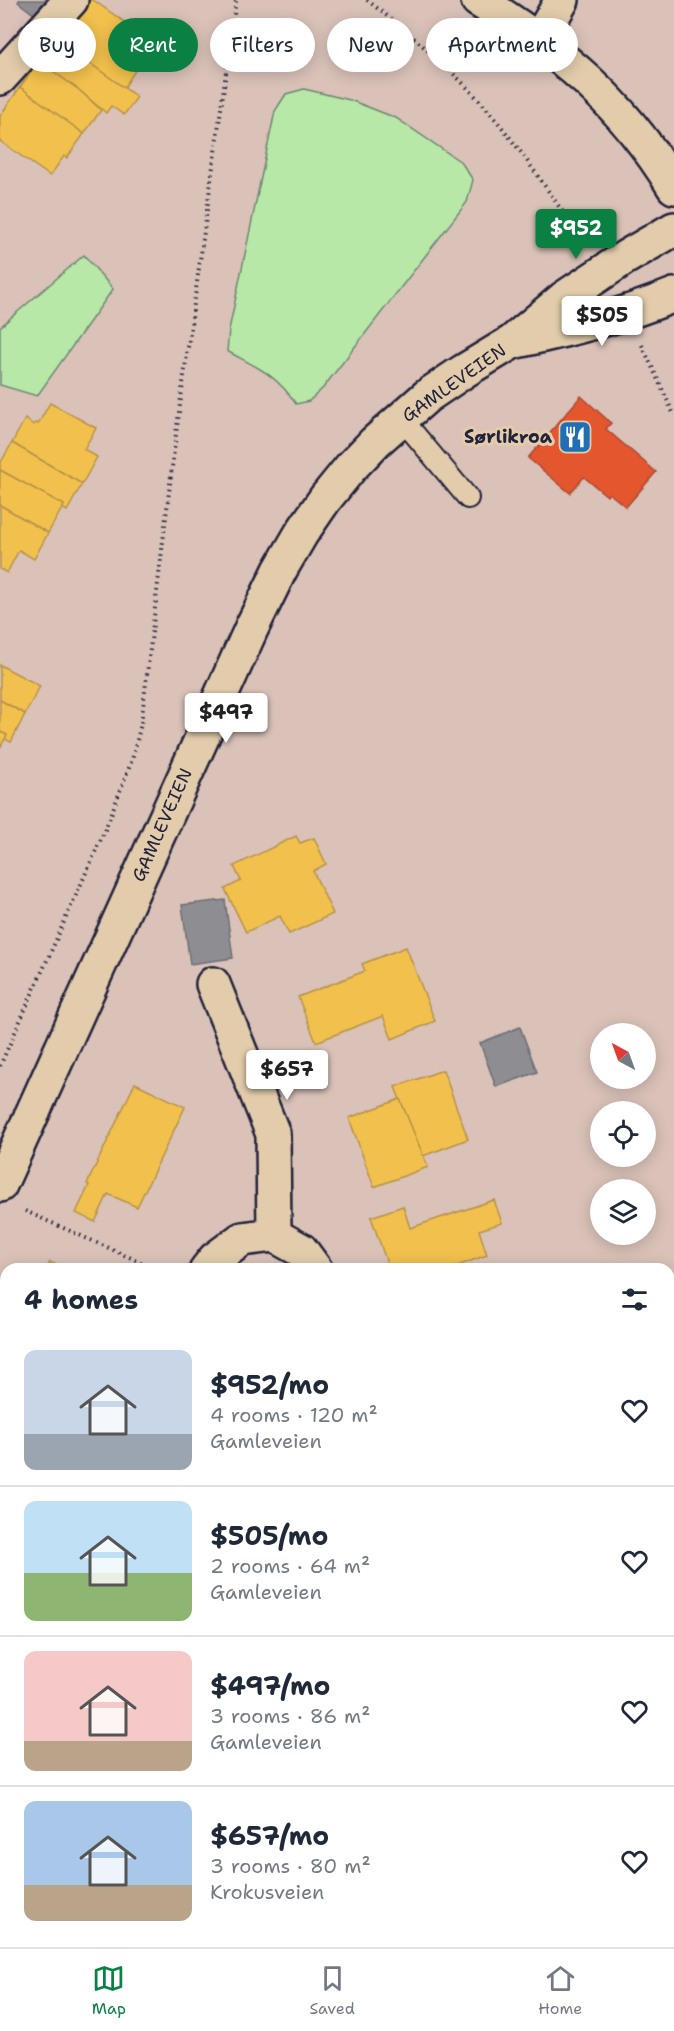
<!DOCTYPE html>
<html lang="en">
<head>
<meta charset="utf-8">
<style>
	:root { --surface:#fff; --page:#f6f6f7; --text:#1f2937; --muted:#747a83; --line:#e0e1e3; --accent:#0b8043 }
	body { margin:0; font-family:"Shantell Sans",sans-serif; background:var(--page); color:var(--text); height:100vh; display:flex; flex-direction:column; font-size:22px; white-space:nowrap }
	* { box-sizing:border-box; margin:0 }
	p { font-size:20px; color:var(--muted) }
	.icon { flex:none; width:33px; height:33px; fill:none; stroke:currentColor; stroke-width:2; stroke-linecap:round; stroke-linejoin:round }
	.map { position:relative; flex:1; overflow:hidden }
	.panel { position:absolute; left:0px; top:1263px; width:675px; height:684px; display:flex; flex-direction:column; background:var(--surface); border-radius:18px 18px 0 0; box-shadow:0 3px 15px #0003 }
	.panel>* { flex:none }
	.banner { position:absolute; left:18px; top:18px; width:639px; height:54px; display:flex; gap:12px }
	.needle { width:39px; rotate:319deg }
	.buttons { position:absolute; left:590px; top:1023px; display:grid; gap:12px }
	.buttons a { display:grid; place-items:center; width:66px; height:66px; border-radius:50%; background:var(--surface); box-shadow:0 3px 15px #0003; font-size:30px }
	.price { position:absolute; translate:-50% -51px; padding:0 14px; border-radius:6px; background:#fff; color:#222; font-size:20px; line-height:39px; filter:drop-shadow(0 2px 3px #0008) }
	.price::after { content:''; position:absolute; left:50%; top:36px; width:18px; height:14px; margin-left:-9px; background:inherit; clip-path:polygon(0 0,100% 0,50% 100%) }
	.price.on { background:var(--accent); color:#fff }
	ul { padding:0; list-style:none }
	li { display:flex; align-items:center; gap:18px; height:150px; padding:0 24px }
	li+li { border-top:2px solid var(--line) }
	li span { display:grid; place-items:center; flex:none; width:168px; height:120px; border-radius:12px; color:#555 }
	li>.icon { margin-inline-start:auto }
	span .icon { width:72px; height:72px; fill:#fffc; stroke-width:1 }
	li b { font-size:26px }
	h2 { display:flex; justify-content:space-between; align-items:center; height:72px; padding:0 24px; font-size:26px }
	.tag { padding:0 21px; border-radius:27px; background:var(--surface); box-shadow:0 3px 15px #0003; font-size:21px; line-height:54px }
	.tag.on { background:var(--accent); color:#fff }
	.tab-bar { display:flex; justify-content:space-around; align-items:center; height:84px; border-top:2px solid var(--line); background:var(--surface); font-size:16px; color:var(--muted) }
	.tab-bar a { display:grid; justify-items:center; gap:3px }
	.tab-bar .on { color:var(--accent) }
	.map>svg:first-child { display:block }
</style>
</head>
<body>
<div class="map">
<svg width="674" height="1947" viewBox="0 0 674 1947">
	<rect width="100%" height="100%" fill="#dac2b8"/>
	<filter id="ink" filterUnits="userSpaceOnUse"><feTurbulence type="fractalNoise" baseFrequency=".0167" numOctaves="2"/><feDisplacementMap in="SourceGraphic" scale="12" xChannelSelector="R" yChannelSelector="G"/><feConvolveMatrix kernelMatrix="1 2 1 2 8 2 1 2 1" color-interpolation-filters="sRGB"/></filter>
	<g filter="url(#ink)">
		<g fill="#b7e8a7" stroke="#6c8571" stroke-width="1.5">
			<path d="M304 89 350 100 396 118 461 162 473 180 467 202 323 388 309 401 296 404C276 374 258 368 227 351L229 330 275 111 286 94Z"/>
			<path d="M84 255 113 289 37 396 0 385V327Z"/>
		</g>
		<g fill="#f2c14e" stroke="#b49148" stroke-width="1.5">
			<path d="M90 0H93L153 42 124 88 60 42Z"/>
			<path d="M60 42 137 97 124 115 111 106 106 113 79 90 44 65Z"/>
			<path d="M39 61 79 90 101 110 84 134 20 87Z"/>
			<path d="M20 87 84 134 67 158 64 156 50 176 0 141V116Z"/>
			<path d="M50 403 96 428 84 449 97 457 82 484 12 443 25 419 34 425 35 423 38 424Z"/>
			<path d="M12 443 82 484 67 511 62 508 64 505 0 470V464Z"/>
			<path d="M0 470 64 505 48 533 0 505Z"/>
			<path d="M0 505 48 533 34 559 19 550 7 573 0 569Z"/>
			<path d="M0 665 40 686 25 714 0 700Z"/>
			<path d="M0 700 25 714 11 742 5 739 7 735 0 732Z"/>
			<path d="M0 732 7 735 0 748Z"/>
			<path d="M296 836 300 843 314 838 326 864 313 871 333 914 289 934 280 916 246 932 225 889 241 881 234 866Z"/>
			<path d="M406 947 435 1021 392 1039 383 1016 316 1042 298 997 365 971 362 964Z"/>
			<path d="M443 1070 468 1139 423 1156 395 1087Z"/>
			<path d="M135 1083 185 1107 137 1207 108 1194 95 1222 76 1213 89 1185 87 1184Z"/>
			<path d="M400 1099 428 1167 374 1187 349 1118Z"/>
			<path d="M494 1200 502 1223 479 1230 487 1255 449 1269H389L371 1217 403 1206 410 1228Z"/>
			<path d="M50 1262 66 1269H47Z"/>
			<path d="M0 1419 6 1421V1482L0 1494Z"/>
			<path d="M0 1899 6 1906V1941H36L41 1947H0Z"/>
			<path d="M186 1941H217L223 1947H179Z"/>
			<path d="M224 1941H290L296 1947H229Z"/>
			<path d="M527 1941H558L527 1945Z"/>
		</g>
		<path fill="#e4572e" stroke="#aa4732" stroke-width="1.5" d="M581 396 611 423 606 429 656 472 626 507 609 493 607 496 584 477 570 493 528 458Z"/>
		<g fill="#8d8d92" stroke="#6d6d78" stroke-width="1.5">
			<path d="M19 0H54L40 19 18 2Z"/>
			<path d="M225 900 233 958 190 964 182 905Z"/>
			<path d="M520 1027 537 1072 496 1087 480 1043Z"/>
			<path d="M0 1382 6 1385V1417L0 1415Z"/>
			<path d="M325 1941H352L348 1947H333Z"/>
		</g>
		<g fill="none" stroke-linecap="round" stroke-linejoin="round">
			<defs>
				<g id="service">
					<path d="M401 418 468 498"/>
					<path d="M0 1849 6 1856"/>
					<path d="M83 1941 88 1947"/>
				</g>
				<g id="minor">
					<path d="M0 78 71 0"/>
					<path d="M213 984 273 1134 274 1235"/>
					<path d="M207 1269 215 1259 242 1239 274 1235 301 1250 315 1269"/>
					<path d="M0 1709 6 1696"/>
					<path d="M431 1947 432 1941"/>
				</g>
				<g id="tertiary">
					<path d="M517 341C571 329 623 316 674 295"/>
					<path d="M0 1185 252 627 280 570 301 534 325 499 351 467 375 442 427 396 464 371 512 342 564 298 626 257 674 229"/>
				</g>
				<g id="secondary">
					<path d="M478 0C562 52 622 102 674 187"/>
					<path d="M539 40 562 0"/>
				</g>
			</defs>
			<use href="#service" stroke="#22223b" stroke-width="24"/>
			<use href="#minor" stroke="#22223b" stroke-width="38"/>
			<use href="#tertiary" stroke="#22223b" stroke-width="38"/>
			<use href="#secondary" stroke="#22223b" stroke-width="38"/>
			<g stroke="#22223b" stroke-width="4" stroke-dasharray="1.5 4.5" stroke-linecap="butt">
				<path d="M367 0C409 33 451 68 486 108 522 150 552 197 584 243"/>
				<path d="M642 345 674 415"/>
				<path d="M0 1066 105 830 132 760 141 724 176 434 236 0"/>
				<path d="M25 1211 156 1269"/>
			</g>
			<use href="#service" stroke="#e2ccab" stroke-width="20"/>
			<use href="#minor" stroke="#e2ccab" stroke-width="33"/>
			<use href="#tertiary" stroke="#e2ccab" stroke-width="33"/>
			<use href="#secondary" stroke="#e2ccab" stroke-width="33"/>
		</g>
	</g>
	<defs>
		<symbol id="restaurant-square" viewBox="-11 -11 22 22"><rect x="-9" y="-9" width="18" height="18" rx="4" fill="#1f6fb2" stroke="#e2ccab"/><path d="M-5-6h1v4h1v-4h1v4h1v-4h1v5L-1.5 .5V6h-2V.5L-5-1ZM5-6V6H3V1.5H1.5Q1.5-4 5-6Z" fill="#fff"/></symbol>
	</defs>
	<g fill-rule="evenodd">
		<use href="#restaurant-square" x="556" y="418" width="38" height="38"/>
	</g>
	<g text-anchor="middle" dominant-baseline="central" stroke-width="6" stroke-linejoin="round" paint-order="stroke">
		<g font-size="18" fill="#22223b" stroke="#e2ccab">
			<text transform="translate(454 383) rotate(-35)">GAMLEVEIEN</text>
			<text transform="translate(162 825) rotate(-66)">GAMLEVEIEN</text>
		</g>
		<g font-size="18" font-weight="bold" fill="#22223b" stroke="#e2ccab" text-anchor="end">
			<text x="552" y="437">Sørlikroa</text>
		</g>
	</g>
</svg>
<div class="buttons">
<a><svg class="needle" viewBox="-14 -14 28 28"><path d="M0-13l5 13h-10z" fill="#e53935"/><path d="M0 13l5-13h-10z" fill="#747a83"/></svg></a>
<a><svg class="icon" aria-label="locate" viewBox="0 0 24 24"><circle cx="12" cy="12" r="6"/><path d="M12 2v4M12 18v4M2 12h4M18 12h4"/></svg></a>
<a><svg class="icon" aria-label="layers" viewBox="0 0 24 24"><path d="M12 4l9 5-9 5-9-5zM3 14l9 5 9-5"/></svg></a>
</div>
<b class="price on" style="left:576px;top:260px">$952</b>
<b class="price" style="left:602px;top:347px">$505</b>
<b class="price" style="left:226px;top:744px">$497</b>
<b class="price" style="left:287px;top:1101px">$657</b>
<div class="banner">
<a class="tag">Buy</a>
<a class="tag on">Rent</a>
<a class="tag">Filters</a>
<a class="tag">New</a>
<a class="tag">Apartment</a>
</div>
<section class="panel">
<h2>4 homes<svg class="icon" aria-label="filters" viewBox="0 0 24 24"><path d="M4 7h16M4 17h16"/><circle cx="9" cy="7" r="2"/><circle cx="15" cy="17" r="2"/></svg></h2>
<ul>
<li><span style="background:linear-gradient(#c9d6e8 70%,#9aa5b1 0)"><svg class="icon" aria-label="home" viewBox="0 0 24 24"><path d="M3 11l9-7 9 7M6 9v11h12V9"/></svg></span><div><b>$952/mo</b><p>4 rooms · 120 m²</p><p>Gamleveien</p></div><svg class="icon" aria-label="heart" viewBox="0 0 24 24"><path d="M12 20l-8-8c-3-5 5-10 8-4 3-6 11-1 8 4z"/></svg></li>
<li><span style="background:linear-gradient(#bfe0f5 60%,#8fb573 0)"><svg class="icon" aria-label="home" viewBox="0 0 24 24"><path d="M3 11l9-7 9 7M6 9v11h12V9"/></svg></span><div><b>$505/mo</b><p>2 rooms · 64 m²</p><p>Gamleveien</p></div><svg class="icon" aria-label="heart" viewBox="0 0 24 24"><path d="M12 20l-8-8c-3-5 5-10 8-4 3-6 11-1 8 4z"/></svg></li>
<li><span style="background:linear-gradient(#f6c9c9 75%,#b9a48a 0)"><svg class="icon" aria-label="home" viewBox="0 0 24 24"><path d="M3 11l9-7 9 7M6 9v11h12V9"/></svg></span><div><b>$497/mo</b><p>3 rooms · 86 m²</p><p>Gamleveien</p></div><svg class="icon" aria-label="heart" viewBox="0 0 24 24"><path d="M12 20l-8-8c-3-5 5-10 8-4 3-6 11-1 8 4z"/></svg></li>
<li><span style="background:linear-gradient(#a9c7e8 70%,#b9a48a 0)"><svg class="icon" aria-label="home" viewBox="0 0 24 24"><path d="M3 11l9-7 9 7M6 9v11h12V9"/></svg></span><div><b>$657/mo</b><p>3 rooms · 80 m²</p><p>Krokusveien</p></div><svg class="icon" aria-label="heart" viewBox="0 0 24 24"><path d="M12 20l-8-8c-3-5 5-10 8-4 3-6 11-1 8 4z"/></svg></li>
</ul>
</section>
</div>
<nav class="tab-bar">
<a class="on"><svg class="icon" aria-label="map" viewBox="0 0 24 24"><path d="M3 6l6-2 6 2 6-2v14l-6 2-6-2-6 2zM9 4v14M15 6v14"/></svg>Map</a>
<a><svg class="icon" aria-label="saved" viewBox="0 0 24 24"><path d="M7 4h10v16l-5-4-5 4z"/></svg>Saved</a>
<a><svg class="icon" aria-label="home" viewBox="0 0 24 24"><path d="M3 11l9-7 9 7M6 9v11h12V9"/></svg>Home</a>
</nav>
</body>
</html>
